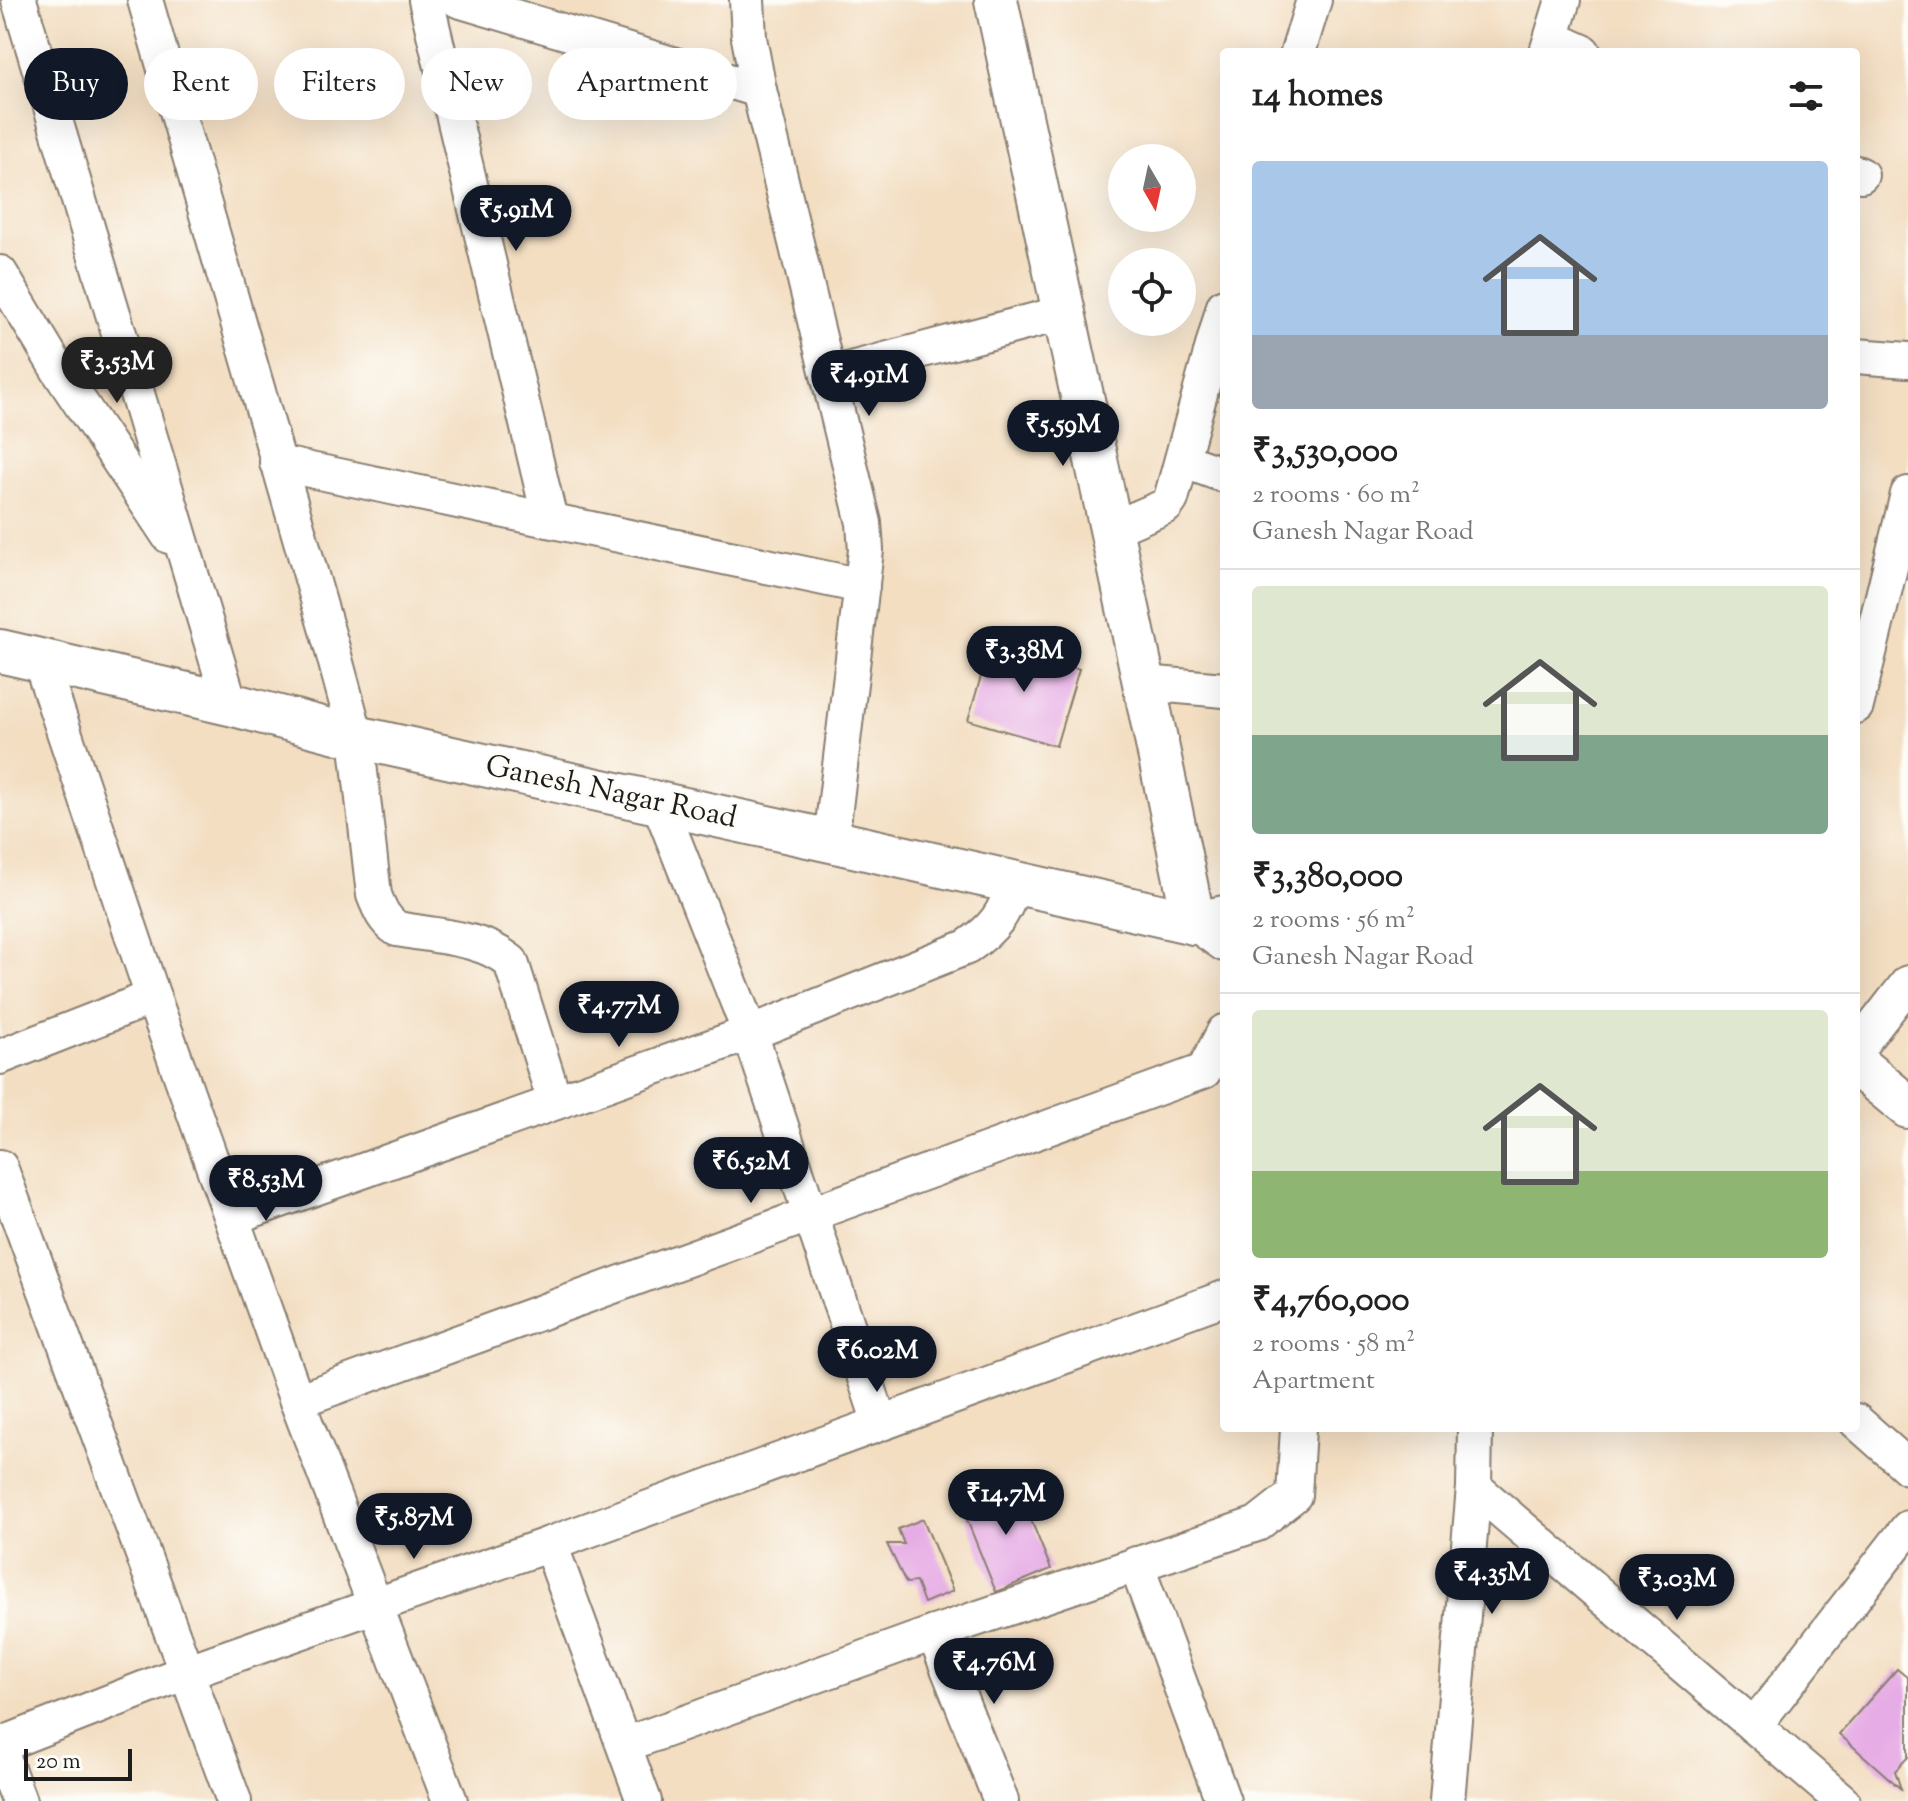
<!DOCTYPE html>
<html lang="en">
<head>
<meta charset="utf-8">
<style>
	:root { --surface:#fff; --page:#f6f6f6; --text:#222; --muted:#767676; --line:#e0e0e0; --accent:#111827 }
	body { margin:0; font-family:"Sorts Mill Goudy",serif; background:var(--page); color:var(--text); height:100vh; display:flex; flex-direction:column; font-size:30px; white-space:nowrap }
	* { box-sizing:border-box; margin:0 }
	p { font-size:26px; color:var(--muted) }
	.icon { flex:none; width:44px; height:44px; fill:none; stroke:currentColor; stroke-width:2; stroke-linecap:round; stroke-linejoin:round }
	.map { position:relative; flex:1; overflow:hidden }
	.sheet { position:absolute; left:1220px; top:48px; width:640px; height:1384px; display:flex; flex-direction:column; background:var(--surface); border-radius:8px; box-shadow:0 8px 32px #0002 }
	.sheet>* { flex:none }
	.guide { position:absolute; left:24px; top:48px; width:760px; height:72px; display:flex; gap:16px }
	.needle { width:52px; rotate:171deg }
	.buttons { position:absolute; left:1108px; top:144px; display:grid; gap:16px }
	.buttons a { display:grid; place-items:center; width:88px; height:88px; border-radius:50%; background:var(--surface); box-shadow:0 8px 32px #0002; font-size:40px }
	.scale { position:absolute; left:24px; bottom:20px; width:108px; box-sizing:border-box; padding-left:8px; border:4px solid #1c1c1c; border-top:0; font-size:22px; line-height:28px; white-space:nowrap; color:#1c1c1c; -webkit-text-stroke:6px #fdfcf7; paint-order:stroke }
	.price { position:absolute; translate:-50% -68px; padding:0 18px; border-radius:28px; background:var(--accent); color:#fff; font-size:26px; line-height:52px; filter:drop-shadow(0 2px 4px #0008) }
	.price::after { content:''; position:absolute; left:50%; top:48px; width:24px; height:18px; margin-left:-12px; background:inherit; clip-path:polygon(0 0,100% 0,50% 100%) }
	.price.active { background:#222; color:#fff }
	ul { padding:0; list-style:none }
	li { display:grid; align-content:center; gap:16px; height:424px; padding:0 32px }
	li+li { border-top:2px solid var(--line) }
	li span { display:grid; place-items:center; height:248px; border-radius:8px; color:#555 }
	li>.icon { margin-inline-start:auto }
	span .icon { width:144px; height:144px; fill:#fffc; stroke-width:1 }
	li b { font-size:34px }
	h2 { display:flex; justify-content:space-between; align-items:center; height:96px; padding:0 32px; font-size:34px }
	.chip { padding:0 28px; border-radius:36px; background:var(--surface); box-shadow:0 8px 32px #0002; font-size:28px; line-height:72px }
	.chip.active { background:var(--accent); color:#fff }
	.map>svg:first-child { display:block }
</style>
</head>
<body>
<div class="map">
<svg width="1908" height="1801" viewBox="0 0 1908 1801">
	<rect width="100%" height="100%" fill="#fdfcf7"/>
	<filter id="ink" filterUnits="userSpaceOnUse"><feTurbulence type="fractalNoise" baseFrequency=".0125" numOctaves="2"/><feDisplacementMap in="SourceGraphic" scale="16" xChannelSelector="R" yChannelSelector="G"/><feConvolveMatrix kernelMatrix="1 2 1 2 8 2 1 2 1" color-interpolation-filters="sRGB"/></filter>
	<filter id="wash" filterUnits="userSpaceOnUse"><feTurbulence type="fractalNoise" baseFrequency=".006" numOctaves="4" result="noise"/><feDisplacementMap in="SourceGraphic" scale="32" xChannelSelector="R" yChannelSelector="G"/><feGaussianBlur stdDeviation="1.8" result="paint"/><feColorMatrix in="noise" values="0 0 0 0 0 0 0 0 0 0 0 0 0 0 0 0 0 1.4 0 .05"/><feComposite in="paint" operator="in"/></filter>
	<g filter="url(#wash)">
		<rect width="100%" height="100%" fill="#f3dec2"/>
		<g id="blocks">
			<g fill="#e6ace5">
				<path d="M991 643 1079 669 1056 746 968 720Z"/>
				<path d="M1016 1483 1051 1569 996 1592 961 1505Z"/>
				<path d="M923 1519 953 1591 924 1603 916 1582 906 1583 887 1544H904L898 1529Z"/>
				<path d="M1897 1669 1908 1678V1757L1895 1771 1901 1789 1839 1734Z"/>
			</g>
		</g>
	</g>
	<g filter="url(#ink)">
		<use href="#blocks" fill-opacity="0" stroke="#887d6f" stroke-width="2"/>
		<g fill="none" stroke-linecap="round" stroke-linejoin="round">
			<defs>
				<g id="minor">
					<path d="M19 0 230 704"/>
					<path d="M145 0 332 648 356 737 374 895C380 910 384 920 397 929 434 936 482 937 511 962L555 1102"/>
					<path d="M426 0 550 520"/>
					<path d="M458 0 759 90"/>
					<path d="M747 0 749 38 759 90 864 523 866 550 831 841"/>
					<path d="M1552 38 1583 52"/>
					<path d="M1298 52 1314 0"/>
					<path d="M1547 52 1563 0"/>
					<path d="M1856 173 1861 175"/>
					<path d="M0 273 59 371 169 536"/>
					<path d="M1856 356 1908 360"/>
					<path d="M828 375 1063 313"/>
					<path d="M1182 460 1224 475"/>
					<path d="M277 463 862 586"/>
					<path d="M1110 530 1166 506 1171 499 1224 306"/>
					<path d="M40 660 153 997 297 1401 450 1801"/>
					<path d="M1145 683 1224 690"/>
					<path d="M1856 706 1908 494"/>
					<path d="M659 803 750 1033 880 1423"/>
					<path d="M1194 923 1224 944"/>
					<path d="M1856 1050 1908 983"/>
					<path d="M0 1057 153 997"/>
					<path d="M0 1167 234 1801"/>
					<path d="M233 1217 750 1033 967 947C996 927 1003 915 1016 882"/>
					<path d="M297 1401 1204 1071 1224 1032"/>
					<path d="M1856 1421 1908 1467"/>
					<path d="M1474 1487 1842 1801"/>
					<path d="M550 1544 1224 1298"/>
					<path d="M1136 1564 1223 1801"/>
					<path d="M934 1633 1001 1801"/>
					<path d="M1754 1726 1908 1528"/>
					<path d="M0 1745 186 1672 550 1544 644 1801"/>
					<path d="M624 1745 934 1633 1257 1524 1294 1495 1298 1428"/>
					<path d="M0 1750 19 1801"/>
					<path d="M1447 1801 1474 1487 1475 1428"/>
				</g>
				<g id="tertiary">
					<path d="M996 0C1062 308 1132 615 1194 923"/>
					<path d="M0 651 230 704 356 737 831 841 1194 923 1224 917"/>
					<path d="M1856 1064 1908 1107"/>
				</g>
			</defs>
			<use href="#minor" stroke="#887d6f" stroke-width="38"/>
			<use href="#tertiary" stroke="#887d6f" stroke-width="46"/>
			<use href="#minor" stroke="#fff" stroke-width="34"/>
			<use href="#tertiary" stroke="#fff" stroke-width="42"/>
		</g>
	</g>
	<g text-anchor="middle" dominant-baseline="central" stroke-width="6" stroke-linejoin="round" paint-order="stroke">
		<g font-size="30" fill="#1c1c1c" stroke="#fdfcf7">
			<text transform="translate(611 793) rotate(12)">Ganesh Nagar Road</text>
		</g>
	</g>
</svg>
<div class="buttons">
<a><svg class="needle" viewBox="-14 -14 28 28"><path d="M0-13l5 13h-10z" fill="#e53935"/><path d="M0 13l5-13h-10z" fill="#767676"/></svg></a>
<a><svg class="icon" aria-label="locate" viewBox="0 0 24 24"><circle cx="12" cy="12" r="6"/><path d="M12 2v4M12 18v4M2 12h4M18 12h4"/></svg></a>
</div>
<div class="scale">20 m</div>
<b class="price" style="left:516px;top:253px">₹5.91M</b>
<b class="price active" style="left:117px;top:405px">₹3.53M</b>
<b class="price" style="left:869px;top:418px">₹4.91M</b>
<b class="price" style="left:1063px;top:468px">₹5.59M</b>
<b class="price" style="left:1024px;top:694px">₹3.38M</b>
<b class="price" style="left:619px;top:1049px">₹4.77M</b>
<b class="price" style="left:751px;top:1205px">₹6.52M</b>
<b class="price" style="left:266px;top:1223px">₹8.53M</b>
<b class="price" style="left:877px;top:1394px">₹6.02M</b>
<b class="price" style="left:1006px;top:1537px">₹14.7M</b>
<b class="price" style="left:414px;top:1561px">₹5.87M</b>
<b class="price" style="left:1492px;top:1616px">₹4.35M</b>
<b class="price" style="left:1677px;top:1622px">₹3.03M</b>
<b class="price" style="left:994px;top:1706px">₹4.76M</b>
<div class="guide">
<a class="chip active">Buy</a>
<a class="chip">Rent</a>
<a class="chip">Filters</a>
<a class="chip">New</a>
<a class="chip">Apartment</a>
</div>
<section class="sheet">
<h2>14 homes<svg class="icon" aria-label="filters" viewBox="0 0 24 24"><path d="M4 7h16M4 17h16"/><circle cx="9" cy="7" r="2"/><circle cx="15" cy="17" r="2"/></svg></h2>
<ul>
<li><span style="background:linear-gradient(#a9c7e8 70%,#9aa5b1 0)"><svg class="icon" aria-label="home" viewBox="0 0 24 24"><path d="M3 11l9-7 9 7M6 9v11h12V9"/></svg></span><div><b>₹3,530,000</b><p>2 rooms · 60 m²</p><p>Ganesh Nagar Road</p></div></li>
<li><span style="background:linear-gradient(#dfe7d0 60%,#7fa58c 0)"><svg class="icon" aria-label="home" viewBox="0 0 24 24"><path d="M3 11l9-7 9 7M6 9v11h12V9"/></svg></span><div><b>₹3,380,000</b><p>2 rooms · 56 m²</p><p>Ganesh Nagar Road</p></div></li>
<li><span style="background:linear-gradient(#dfe7d0 65%,#8fb573 0)"><svg class="icon" aria-label="home" viewBox="0 0 24 24"><path d="M3 11l9-7 9 7M6 9v11h12V9"/></svg></span><div><b>₹4,760,000</b><p>2 rooms · 58 m²</p><p>Apartment</p></div></li>
</ul>
</section>
</div>
</body>
</html>
